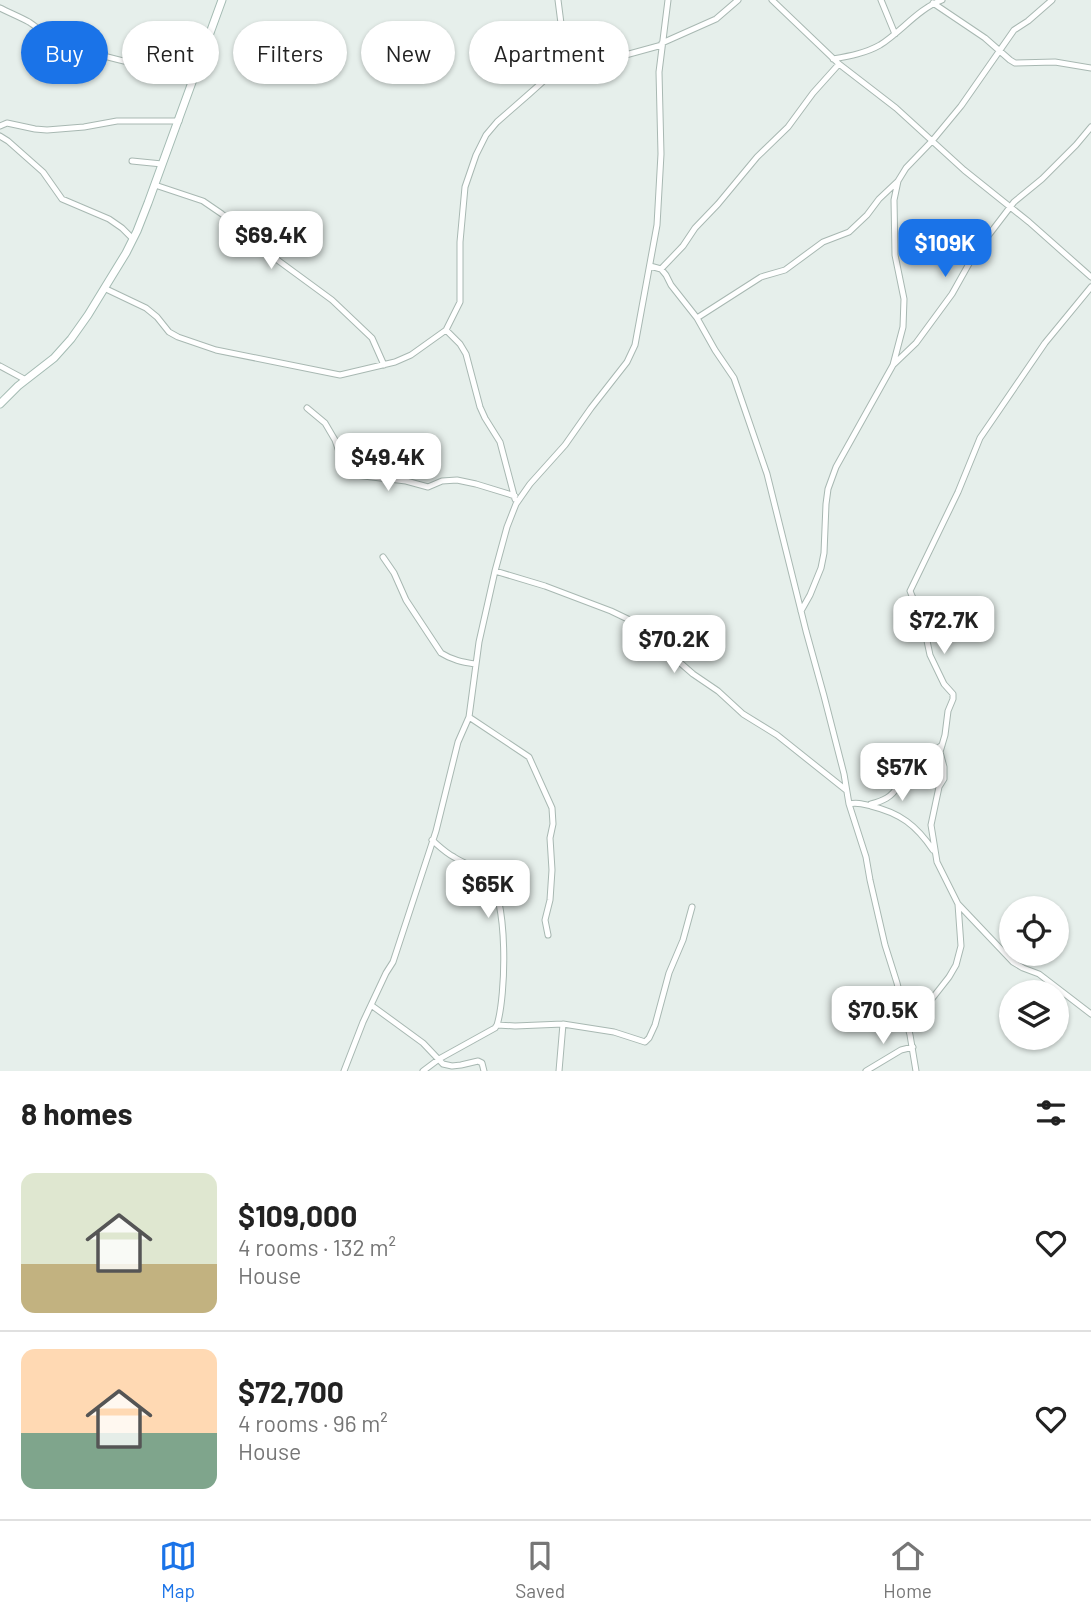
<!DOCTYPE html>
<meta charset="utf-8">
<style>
body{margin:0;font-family:Barlow,sans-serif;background:#f6f6f6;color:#222;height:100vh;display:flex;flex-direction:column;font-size:26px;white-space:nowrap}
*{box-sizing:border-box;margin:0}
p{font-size:23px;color:#767676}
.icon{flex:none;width:38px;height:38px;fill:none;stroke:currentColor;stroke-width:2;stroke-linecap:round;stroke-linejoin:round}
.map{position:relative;height:1071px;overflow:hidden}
.side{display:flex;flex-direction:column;background:#fff;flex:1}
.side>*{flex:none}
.top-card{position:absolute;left:21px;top:21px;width:700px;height:63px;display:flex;gap:14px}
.tools{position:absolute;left:999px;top:896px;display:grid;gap:14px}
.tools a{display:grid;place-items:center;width:70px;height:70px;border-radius:50%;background:#fff;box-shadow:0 2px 5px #0004;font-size:35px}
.price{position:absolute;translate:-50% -60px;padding:0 16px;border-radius:14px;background:#fff;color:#222;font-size:23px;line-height:46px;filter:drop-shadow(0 2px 4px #0008)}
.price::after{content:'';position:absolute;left:50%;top:42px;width:21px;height:16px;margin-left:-10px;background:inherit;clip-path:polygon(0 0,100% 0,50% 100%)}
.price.active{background:#1a73e8;color:#fff}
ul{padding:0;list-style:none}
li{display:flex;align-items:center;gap:21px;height:175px;padding:0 21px}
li+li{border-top:2px solid #e0e0e0}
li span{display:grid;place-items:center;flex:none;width:196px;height:140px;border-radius:14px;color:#555}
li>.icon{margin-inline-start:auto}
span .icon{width:84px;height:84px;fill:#fffc;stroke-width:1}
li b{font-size:30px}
h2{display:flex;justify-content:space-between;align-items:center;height:84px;padding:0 21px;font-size:30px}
.pill{padding:0 24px;border-radius:32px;background:#fff;box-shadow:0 2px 5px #0004;font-size:24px;line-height:63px}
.pill.active{background:#1a73e8;color:#fff}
.tabs{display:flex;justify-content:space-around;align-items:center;height:98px;border-top:2px solid #e0e0e0;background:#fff;font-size:19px;color:#767676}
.tabs a{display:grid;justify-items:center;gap:4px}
.tabs .active{color:#1a73e8}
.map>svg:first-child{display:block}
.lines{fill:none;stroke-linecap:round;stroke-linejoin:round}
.minor-casing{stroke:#a8b8b2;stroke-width:7}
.secondary-casing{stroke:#a4bbb3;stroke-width:9}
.minor{stroke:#fff;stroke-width:5}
.secondary{stroke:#fff;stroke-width:7}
</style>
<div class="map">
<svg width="1091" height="1071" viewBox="0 0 1091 1071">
<rect width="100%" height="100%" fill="#e6efeb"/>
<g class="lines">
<g class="minor-casing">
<path id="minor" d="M558,0L563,39L573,64
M772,0L839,64L896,108L964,170L1029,222L1091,277
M881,0L895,34
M933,3L985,38L1010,60L1015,63L1055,62L1091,68
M0,8C10,13 20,17 29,22C37,27 43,34 52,38C97,59 147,63 193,81
M662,43L716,19L738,0
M833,59C850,56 866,53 880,45C902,31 918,9 942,0
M0,126L7,123L35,129L47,130L84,127L117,121H179
M0,136L8,141L43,172L62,199L109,219L122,228L133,239
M132,161L162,164
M155,185L203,201L222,214L257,245L332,300L372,338L384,365
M650,266L661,269L666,275L671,285L697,318L715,350L734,378L767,474L806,631L824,696L844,774L849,804L866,857L870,880L885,945L897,983L910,1035L916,1071
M661,269L683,246L695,228L718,204L757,157L788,127L813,93L839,64
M104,288L146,308L157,317L169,332L178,337L216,350L340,375L395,362L411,355L446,330L460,302V242L465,187L476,155L486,135L497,122L529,94L547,78L562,69L573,64L611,59L662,45
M697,318L761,277L785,270L823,242L849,232L867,215L879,199L897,182
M446,330L460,344L466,354L480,407L485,418L500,442L515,499
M893,365L916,343L952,294L975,253L1014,202L1042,179L1076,145L1091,127
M0,366L26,380
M307,408L325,423L335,440L343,464L355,475L406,481L428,487L442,481L457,480L476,484L515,496
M383,557L394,573L406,600L441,653C452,660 462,662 475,664
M495,571L545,586L611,611L636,623L658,645L670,654L693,674L718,691L743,714L777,735L846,790
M801,611L810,595L821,568L824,553L826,504L828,489L836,467L893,365L903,327L904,299L895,255L894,200L898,181L906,168L932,141L961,106L1014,30L1028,21L1052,0
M469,717L529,757L552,808L553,824L550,838L552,870L550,900L545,920L548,935
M849,804C857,802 863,804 871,806C900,813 916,825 933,850
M871,804C883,801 892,797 898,786C901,780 899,781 903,777C916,765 928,755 942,745
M432,840C439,846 446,853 454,857C464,864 479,867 487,875C509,898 506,996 497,1025
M958,904L1013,962L1023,968L1039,974L1091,1014
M371,1005L423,1043L443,1064L452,1066L461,1065L478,1061L482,1063L484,1071
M909,1028L949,977L956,965L961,946L958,904L937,862L931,825L939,787L944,779V767L940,752L945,735L948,711L953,699V694L944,684L930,655L923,622L910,591L958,492L980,438L1045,343L1091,287
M344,1071L363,1022L386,973L393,962L436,831L458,742L469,717L479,642L495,571L507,527L516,504L530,484L565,445L591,408L627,362L635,345L657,225L661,154L659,72L668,0
M423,1071L439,1059L495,1028L497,1025L515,1026L563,1024L614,1032L645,1042L649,1038L655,1025L669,973L683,940L692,907
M559,1071L563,1024
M866,1071L901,1050L913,1047"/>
</g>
<g class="secondary-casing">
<path id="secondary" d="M0,404L18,386L54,358L71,339L88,315L126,253L137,231L148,203L222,0"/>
</g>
<use href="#minor" class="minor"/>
<use href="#secondary" class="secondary"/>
</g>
</svg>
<div class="tools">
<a><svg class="icon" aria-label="locate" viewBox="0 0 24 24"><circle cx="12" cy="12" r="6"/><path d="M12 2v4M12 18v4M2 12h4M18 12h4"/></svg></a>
<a><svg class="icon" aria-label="layers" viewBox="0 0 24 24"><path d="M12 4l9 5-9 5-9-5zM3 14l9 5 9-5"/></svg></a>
</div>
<b class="price" style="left:271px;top:271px">$69.4K</b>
<b class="price active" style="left:945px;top:279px">$109K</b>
<b class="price" style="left:388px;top:493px">$49.4K</b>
<b class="price" style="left:944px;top:656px">$72.7K</b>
<b class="price" style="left:674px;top:675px">$70.2K</b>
<b class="price" style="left:902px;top:803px">$57K</b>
<b class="price" style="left:488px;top:920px">$65K</b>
<b class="price" style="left:883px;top:1046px">$70.5K</b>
<div class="top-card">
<a class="pill active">Buy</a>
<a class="pill">Rent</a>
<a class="pill">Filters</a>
<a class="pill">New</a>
<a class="pill">Apartment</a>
</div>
</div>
<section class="side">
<h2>8 homes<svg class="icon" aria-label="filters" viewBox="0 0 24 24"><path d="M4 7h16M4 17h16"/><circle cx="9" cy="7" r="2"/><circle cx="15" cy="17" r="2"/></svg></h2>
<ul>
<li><span style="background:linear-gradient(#dfe7d0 65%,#c2b280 0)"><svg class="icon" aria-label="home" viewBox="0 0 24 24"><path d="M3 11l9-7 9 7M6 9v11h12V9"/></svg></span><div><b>$109,000</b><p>4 rooms · 132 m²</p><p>House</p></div><svg class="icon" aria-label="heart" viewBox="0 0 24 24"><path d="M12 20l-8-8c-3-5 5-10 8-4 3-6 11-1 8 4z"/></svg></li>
<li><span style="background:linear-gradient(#ffd9b3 60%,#7fa58c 0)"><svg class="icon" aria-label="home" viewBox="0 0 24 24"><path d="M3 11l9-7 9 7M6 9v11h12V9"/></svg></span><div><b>$72,700</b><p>4 rooms · 96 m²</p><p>House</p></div><svg class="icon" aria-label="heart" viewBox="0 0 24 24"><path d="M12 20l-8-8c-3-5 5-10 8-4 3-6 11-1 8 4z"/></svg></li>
</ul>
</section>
<nav class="tabs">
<a class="active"><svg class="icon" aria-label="map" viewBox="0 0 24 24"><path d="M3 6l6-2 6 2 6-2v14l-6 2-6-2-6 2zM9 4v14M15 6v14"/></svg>Map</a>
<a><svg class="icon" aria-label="saved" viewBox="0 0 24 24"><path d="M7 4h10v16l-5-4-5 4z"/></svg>Saved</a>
<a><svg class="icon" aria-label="home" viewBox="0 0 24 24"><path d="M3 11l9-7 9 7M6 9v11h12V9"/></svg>Home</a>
</nav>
